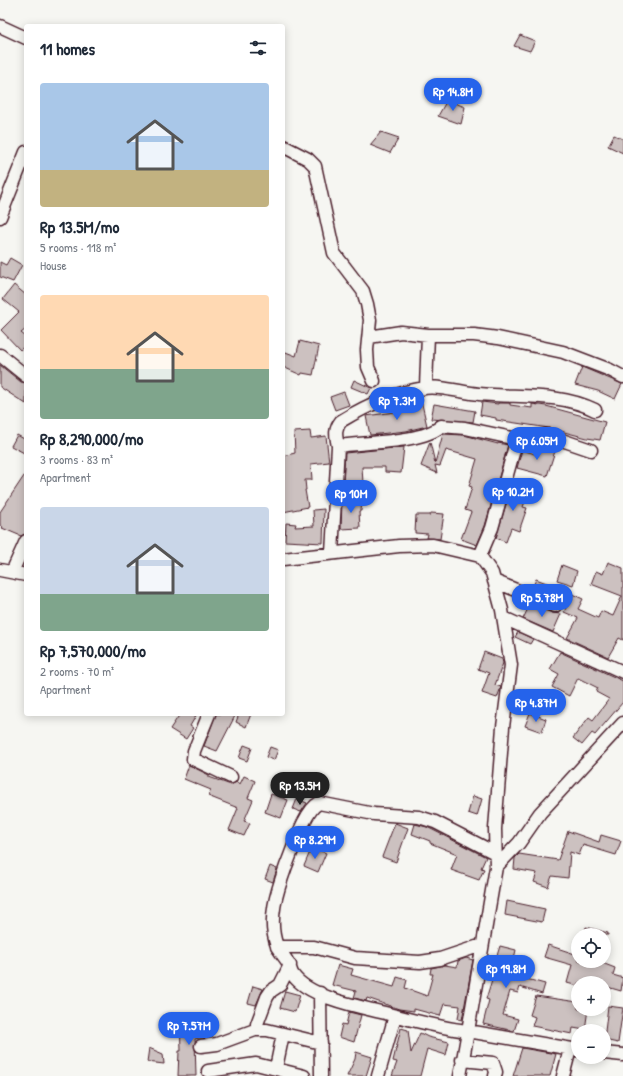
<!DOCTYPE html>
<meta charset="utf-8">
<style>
body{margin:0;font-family:"Patrick Hand",sans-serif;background:#f2f2f3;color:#1f2937;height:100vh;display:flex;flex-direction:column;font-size:15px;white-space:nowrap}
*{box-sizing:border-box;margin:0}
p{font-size:13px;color:#747a83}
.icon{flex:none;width:22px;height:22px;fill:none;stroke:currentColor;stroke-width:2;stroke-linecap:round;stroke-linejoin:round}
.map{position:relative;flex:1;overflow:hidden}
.details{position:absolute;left:24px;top:24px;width:261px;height:692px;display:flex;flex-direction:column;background:#fff;border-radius:4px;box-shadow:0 2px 10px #0003}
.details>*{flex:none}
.fabs{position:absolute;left:571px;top:928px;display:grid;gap:8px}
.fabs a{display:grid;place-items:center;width:40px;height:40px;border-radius:50%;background:#fff;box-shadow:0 2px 10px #0003;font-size:20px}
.price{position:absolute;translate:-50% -34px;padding:0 9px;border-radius:14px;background:#2563eb;color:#fff;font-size:13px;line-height:26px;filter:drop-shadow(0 1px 2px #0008)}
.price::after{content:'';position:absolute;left:50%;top:24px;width:12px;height:9px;margin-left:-6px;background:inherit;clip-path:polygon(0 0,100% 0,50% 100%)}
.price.active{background:#222;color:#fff}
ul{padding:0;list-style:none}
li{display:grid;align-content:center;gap:8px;height:212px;padding:0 16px}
li span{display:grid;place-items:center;height:124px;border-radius:4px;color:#555}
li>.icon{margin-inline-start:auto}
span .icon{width:72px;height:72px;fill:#fffc;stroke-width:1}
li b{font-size:17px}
h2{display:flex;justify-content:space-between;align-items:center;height:48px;padding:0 16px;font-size:17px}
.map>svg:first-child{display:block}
.building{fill:#ccc1c0;stroke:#4a1f2b}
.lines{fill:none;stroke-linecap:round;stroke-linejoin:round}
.minor-casing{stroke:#4a1f2b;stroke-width:15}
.minor{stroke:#f6f6f2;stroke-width:12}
</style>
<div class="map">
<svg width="623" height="1076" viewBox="0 0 623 1076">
<rect width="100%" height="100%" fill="#f6f6f2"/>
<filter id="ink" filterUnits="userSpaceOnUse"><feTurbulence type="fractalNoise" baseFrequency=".025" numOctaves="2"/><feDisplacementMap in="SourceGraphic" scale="8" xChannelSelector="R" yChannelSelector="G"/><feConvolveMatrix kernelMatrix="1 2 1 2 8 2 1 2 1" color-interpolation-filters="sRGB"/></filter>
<g filter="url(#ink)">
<path class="building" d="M520,35L535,41L530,51L514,46Z
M447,100L465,107L461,124L438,116Z
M381,132L399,138L390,153L370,145Z
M614,135L623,139V153L608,146Z
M10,258L22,265L13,282L0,277V262L6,265Z
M14,285L26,295V329L21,333L26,337V345L20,350L1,330L19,312L3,299Z
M300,341L319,346L313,375L302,373L301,375L283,367V351L296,356Z
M0,365L21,382L26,383V404L0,387Z
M582,367L622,384L615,399L598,391L575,385Z
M354,380L371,388L368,394L351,387Z
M344,392L349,405L335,410L330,397Z
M482,402L498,404V403H510V405L532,408V404L546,406L605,422L600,440L587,438L549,428L496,420V418L480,415Z
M422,404L427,426L406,431L370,435L366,416L395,412V409Z
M434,404L475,411L473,422L431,419Z
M310,431L311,438L326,436L329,462L311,464L312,480H305L306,490H305L308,507L283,512V456L295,453L294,432Z
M443,434L464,435L498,444V443L508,445L485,526L477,545L461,539L471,512L465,510L472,487L469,486L477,459L446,450L440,466L435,465L437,473L421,466L430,442L435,463Z
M17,435L26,440V454L11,446Z
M538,446L555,451L547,476L517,468L522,450L535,454Z
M404,447L401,473L385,472V467H362L363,483L343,484L345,453Z
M26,473V534L21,536L2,528L3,527L0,525V512Z
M512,484L529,491L523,507L527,508L519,531L511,528L506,542L496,538Z
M342,500L362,501L361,511H359L360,528L341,529Z
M324,509L323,543L285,541L286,523L296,524L295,527L314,526L313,510Z
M431,513L444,514L440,539L427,538L428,534L415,533L416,515H430Z
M608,562L623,568V640L619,638L608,657L567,638L578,618L564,612L572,594L583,599L578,609L598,618L601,611L613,616L622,596L591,584L596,571L603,574Z
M562,565L577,571L573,585L557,580Z
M536,579L552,585L548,595L532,589Z
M530,604L552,613L561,614L553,632L523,619Z
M518,632L533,639L530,644L515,637Z
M484,652L502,659L503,663L495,685L501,687L497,698L482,693L489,673L478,669Z
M560,652L623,681V702L595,735L592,733L582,745L573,738L589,717L593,720L609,699L596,692L598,688L578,678L569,696L552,687L559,674L550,669Z
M530,713L546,719L542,732L525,726Z
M180,714H197L190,726L193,728L186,739L170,729Z
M216,714H236L217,751L204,746Z
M239,714H251L246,727L236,722Z
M244,745L252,748L247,761L239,758Z
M270,747L278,750L274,760L266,757Z
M189,765L209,775V777L231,785L236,782L240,784L244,776L255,781L248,798L253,800L244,821L250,823L244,836L229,830L238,808L208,796L211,790L184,779Z
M271,794L288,800L281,818L265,812Z
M473,796L482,799L477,816L468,813Z
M297,799L307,803L301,812L293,809Z
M395,823L408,828L396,862L382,857Z
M415,824L427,827L486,857L481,868L484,869L479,880L451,870L457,854L430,843V841L412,834Z
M568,831L599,842L601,835L621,841L616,855L583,845L579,855L570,852L568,878L552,876L548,887L534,882L537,873L514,869L515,858L519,854L558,860Z
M312,847L326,853L318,872L304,866Z
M270,866L277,869L273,882L265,879Z
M507,901L545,909L542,922L505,915Z
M586,927L608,933V935H584Z
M548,945L578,955V961H597L615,968L613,975L623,978L621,991L604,986V983H578V986L567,983L572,965L544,957Z
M500,946L516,950L512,967L525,971L523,978L545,984L542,994L520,987L518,993L510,991L503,1015L518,1019L514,1031L483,1024L489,1000L486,999L494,973L489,972L493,961L495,962Z
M466,958L473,960L462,1020L458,1019L460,1006L444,1004L440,1016L414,1009V1011L399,1009L367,998L366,1001L354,998L356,991L332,985L338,965L353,969L351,975L394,987L397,977L407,980L405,988L427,996L433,974H430L431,968L445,965L457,967L458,961Z
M253,986L263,989L256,1005L248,1003Z
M285,991L300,995L295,1012L280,1008Z
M536,996L578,1002V1009H588L585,1030L573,1028L572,1034L532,1026L535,1017L530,1015Z
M608,1006L623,1008L618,1043L604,1040Z
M349,1012L361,1015L354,1042L339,1037L342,1024L346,1025Z
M180,1017H190L191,1023H205L207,1036L195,1039L196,1076H178L179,1051H181Z
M401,1028L408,1030L411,1053L420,1033L428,1037L449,1042L446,1055L427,1049L420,1076H392L397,1062L393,1061Z
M149,1048L163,1054L164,1064L147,1062Z
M522,1048L556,1054L550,1076H513Z
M356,1052L372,1057L366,1076H347L355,1059Z"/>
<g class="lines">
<g class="minor-casing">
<path id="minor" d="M0,26L26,38
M283,146L308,159L315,166L334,253L363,291L367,304L370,320L367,350L368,367L374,381
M0,217L26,152
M369,337L401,332L428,335H474L498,338L563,352L610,370L623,377
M0,355L26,376
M426,387L428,335
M338,446C336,436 334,430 341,421C367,405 393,393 425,388C438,385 464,393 479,394C518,398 558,392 595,410
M332,553L338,446C364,442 423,443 441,426L465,428L517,439
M480,556L492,528L517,439L547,435L591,450
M283,559L399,546L433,545L480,556L492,573L502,610L511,665L503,727L495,829L496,867L468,1031L578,1050
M0,570L26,575
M12,572L26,541
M494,581L555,606
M504,618L623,672
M209,714L194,751L193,759L231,777
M496,867L519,843L540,813L623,723
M277,947H314L355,958L420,962L440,959L482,945
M320,993L321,1076
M257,1024L267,997L271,991L280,985L290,965
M201,1046L217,1044L255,1030H267L321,1043
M604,1053L623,1055
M462,1060L493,1063L496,1072L495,1076
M276,1068L283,1034
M208,1071L256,1064L304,1076
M378,1076L395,1016
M460,1076L468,1031C440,1028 412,1020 385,1013C360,1007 308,997 293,975C290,971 290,965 287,961C284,956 279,951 277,946C267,920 277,891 286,866C293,850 304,811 319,803L374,814L419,817L435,822L495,853
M563,1076L570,1049"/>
</g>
<use href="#minor" class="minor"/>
</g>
</g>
</svg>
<div class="fabs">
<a><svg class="icon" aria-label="locate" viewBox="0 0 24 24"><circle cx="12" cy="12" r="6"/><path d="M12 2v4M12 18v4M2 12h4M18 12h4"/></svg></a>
<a>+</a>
<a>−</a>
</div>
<b class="price" style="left:453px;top:112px">Rp 14.8M</b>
<b class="price" style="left:397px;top:421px">Rp 7.3M</b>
<b class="price" style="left:537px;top:461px">Rp 6.05M</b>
<b class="price" style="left:513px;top:512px">Rp 10.2M</b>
<b class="price" style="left:351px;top:514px">Rp 10M</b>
<b class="price" style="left:542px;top:618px">Rp 5.78M</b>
<b class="price" style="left:536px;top:723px">Rp 4.87M</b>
<b class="price active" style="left:300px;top:806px">Rp 13.5M</b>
<b class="price" style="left:315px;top:860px">Rp 8.29M</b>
<b class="price" style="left:506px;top:989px">Rp 19.8M</b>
<b class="price" style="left:189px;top:1046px">Rp 7.57M</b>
<section class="details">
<h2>11 homes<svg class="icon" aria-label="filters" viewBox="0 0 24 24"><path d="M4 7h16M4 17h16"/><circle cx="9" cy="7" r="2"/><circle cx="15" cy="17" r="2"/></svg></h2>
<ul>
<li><span style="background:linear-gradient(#a9c7e8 70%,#c2b280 0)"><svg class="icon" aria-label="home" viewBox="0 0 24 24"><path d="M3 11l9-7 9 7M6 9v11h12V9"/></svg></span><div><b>Rp 13.5M/mo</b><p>5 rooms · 118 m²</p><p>House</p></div></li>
<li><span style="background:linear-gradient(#ffd9b3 60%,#7fa58c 0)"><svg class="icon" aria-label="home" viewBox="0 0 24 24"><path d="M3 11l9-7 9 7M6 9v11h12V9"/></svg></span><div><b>Rp 8,290,000/mo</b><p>3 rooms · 83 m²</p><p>Apartment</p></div></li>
<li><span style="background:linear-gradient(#c9d6e8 70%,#7fa58c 0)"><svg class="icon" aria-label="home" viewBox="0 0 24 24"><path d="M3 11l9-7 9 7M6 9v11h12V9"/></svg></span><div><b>Rp 7,570,000/mo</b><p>2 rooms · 70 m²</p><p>Apartment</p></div></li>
</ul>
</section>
</div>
